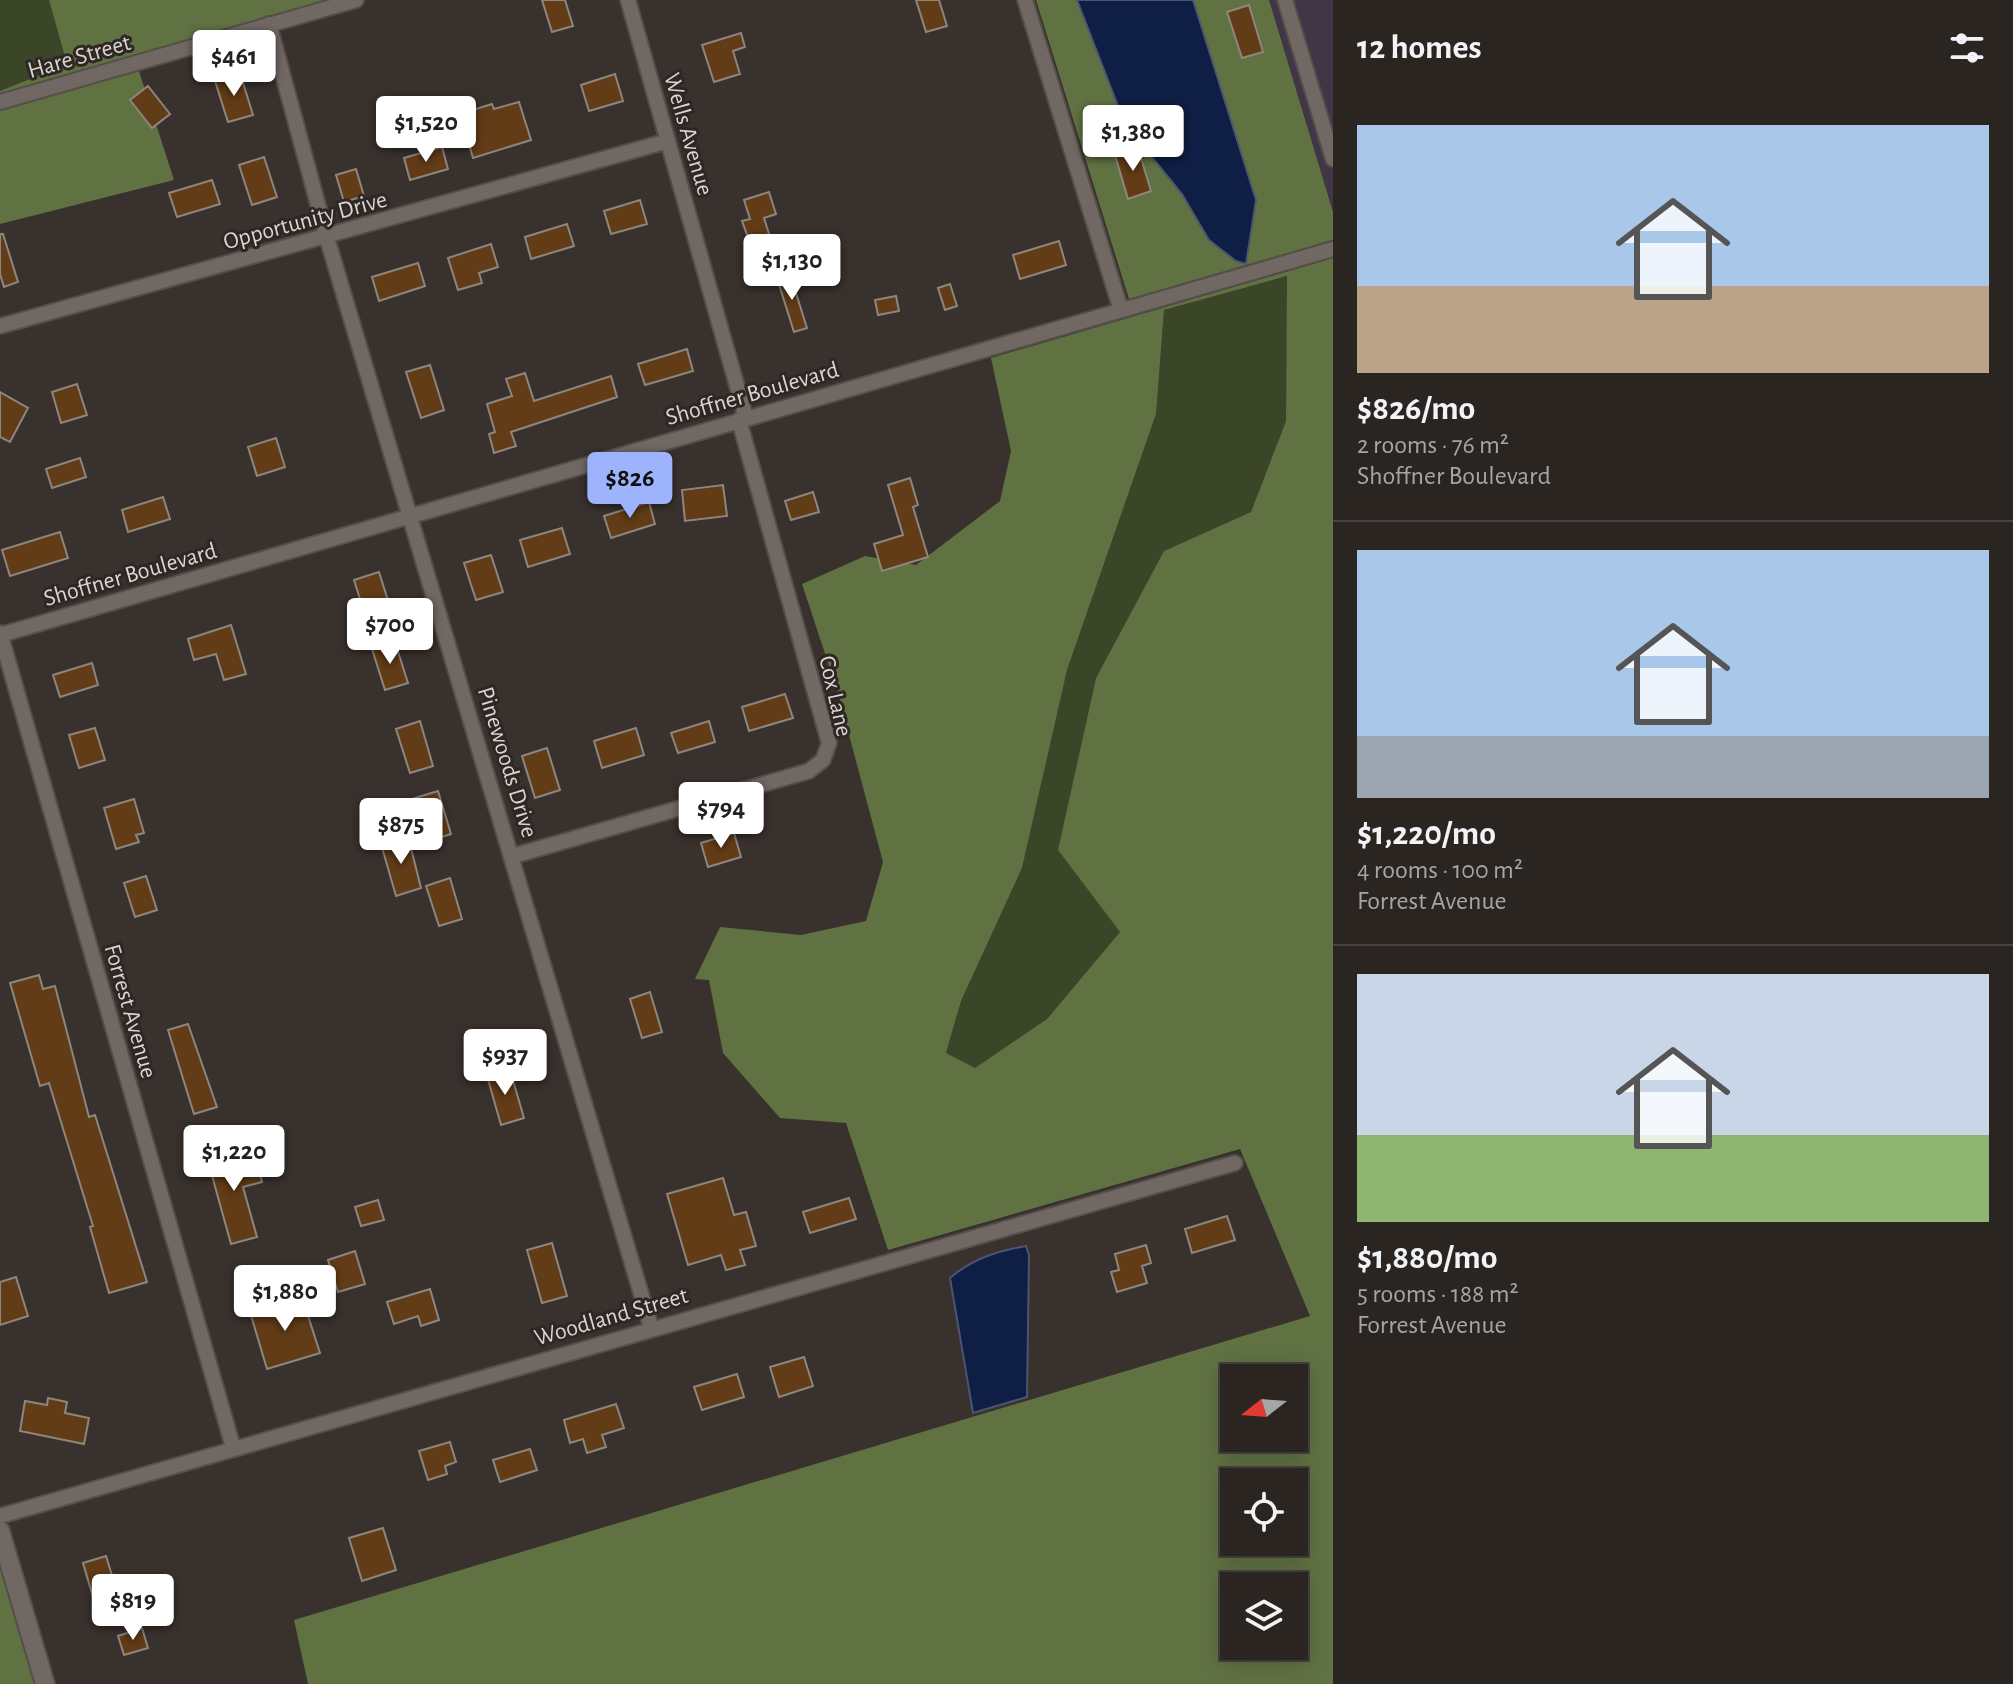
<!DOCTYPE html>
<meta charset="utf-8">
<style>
body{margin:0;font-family:"Alegreya Sans",sans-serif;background:#37312f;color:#f1f3f6;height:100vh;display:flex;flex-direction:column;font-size:30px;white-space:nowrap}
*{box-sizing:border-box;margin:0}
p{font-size:26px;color:#a6a5a5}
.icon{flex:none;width:44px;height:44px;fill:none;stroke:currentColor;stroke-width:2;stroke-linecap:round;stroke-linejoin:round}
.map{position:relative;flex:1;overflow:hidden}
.sheet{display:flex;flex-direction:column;background:#2b2522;width:680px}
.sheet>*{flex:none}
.needle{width:52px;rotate:253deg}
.buttons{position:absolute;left:1220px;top:1364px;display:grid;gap:16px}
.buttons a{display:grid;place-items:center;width:88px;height:88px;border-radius:0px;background:#2b2522;box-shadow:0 4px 20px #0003,0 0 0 2px #474240;font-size:40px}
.price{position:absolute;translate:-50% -68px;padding:0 18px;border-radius:8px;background:#fff;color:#222;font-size:26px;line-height:52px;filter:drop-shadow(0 2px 4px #0008)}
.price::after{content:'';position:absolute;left:50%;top:48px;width:24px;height:18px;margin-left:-12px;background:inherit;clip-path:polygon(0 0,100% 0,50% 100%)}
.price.selected{background:#9db4fd;color:#111}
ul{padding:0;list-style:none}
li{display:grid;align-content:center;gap:16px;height:424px;padding:0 24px}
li+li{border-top:2px solid #474240}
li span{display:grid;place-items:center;height:248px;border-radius:0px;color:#555}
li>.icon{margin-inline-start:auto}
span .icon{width:144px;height:144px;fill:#fffc;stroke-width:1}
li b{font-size:34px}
h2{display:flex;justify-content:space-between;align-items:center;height:96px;padding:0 24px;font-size:34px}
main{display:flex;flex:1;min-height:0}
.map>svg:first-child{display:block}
.commercial{fill:#413646}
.green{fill:#3a4627}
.forest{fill:#607242;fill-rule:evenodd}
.water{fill:#0f1e44;stroke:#4c556f;stroke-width:2}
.building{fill:#623c17;stroke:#8d867f;stroke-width:2}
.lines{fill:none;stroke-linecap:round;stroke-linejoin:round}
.minor-casing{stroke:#544e4b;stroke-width:18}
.tertiary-casing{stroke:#544e4b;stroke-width:22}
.minor{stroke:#716864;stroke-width:14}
.tertiary{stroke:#716864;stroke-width:18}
.labels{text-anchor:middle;stroke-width:6;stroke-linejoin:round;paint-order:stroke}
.street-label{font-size:24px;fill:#dad5d3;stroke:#2f2724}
</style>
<main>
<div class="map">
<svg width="1333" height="1684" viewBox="0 0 1333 1684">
<rect width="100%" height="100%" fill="#39312d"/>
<path class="commercial" d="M1269,0H1333V212Z"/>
<path class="green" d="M0,0H49L67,64L0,91Z
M1288,276L1286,421L1251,512L1164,551L1096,678L1058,850L1120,932L1047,1019L975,1069L946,1054L961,1001L1022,868L1067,670L1156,414L1164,310Z"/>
<path class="forest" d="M49,0H342L137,65L174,180L0,224V91L67,64Z
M1036,0H1077L1125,125L1182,194L1209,240L1246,264L1256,200L1193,0H1269L1333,212V240L1129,299Z
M1333,258V1684H308L294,1620L1310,1316L1240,1149L888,1250L846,1123L780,1118L723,1053L709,980L695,979L720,927L801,935L866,921L883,862L837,690L802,584L865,556L916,565L1000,501L1011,451L991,358ZM1287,276L1286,421L1251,512L1164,551L1096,678L1058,850L1120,932L1047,1019L975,1068L946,1053L961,1001L1022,868L1067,670L1156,414L1164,310ZM1234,1378H1294V1438H1234ZM1234,1482H1294V1542H1234ZM1234,1586H1294V1646H1234Z
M0,1566L35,1684H0Z"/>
<path class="water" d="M1077,0H1193L1256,200L1246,264L1236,261L1209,240L1182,194L1125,124Z
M1026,1246L1029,1255L1027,1397L973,1413L950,1278C972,1259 997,1251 1026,1246Z"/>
<path class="building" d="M542,0H565L573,26L552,32Z
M916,0H939L947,26L926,32Z
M1249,5L1263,52L1242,58L1227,12Z
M741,33L745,47L733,51L740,74L714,82L702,45Z
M240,73L253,115L228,122L215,81Z
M615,74L623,101L589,111L581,85Z
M148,86L170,114L152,128L130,100Z
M519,102L531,140L473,158L460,114L492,104L494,109Z
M442,147L448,169L410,180L404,158Z
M1138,148L1151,191L1128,199L1115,155Z
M264,157L277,197L252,205L239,165Z
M356,169L364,196L344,202L336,175Z
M212,180L220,204L177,217L169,193Z
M769,192L776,214L764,218L770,237L750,243L742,221L750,219L744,200Z
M640,200L647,224L611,234L604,211Z
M567,224L574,246L531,259L525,237Z
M0,234H3L18,282L4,287L0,274Z
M1059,241L1066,265L1020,279L1013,255Z
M491,244L498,267L479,273L482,283L458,290L448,258Z
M418,263L425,286L379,301L372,277Z
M789,271L807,328L794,332L776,275Z
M950,284L957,306L945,310L938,288Z
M896,296L899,311L878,315L875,300Z
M687,349L693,371L645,385L638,364Z
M430,365L444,410L421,418L406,372Z
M525,373L534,401L611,376L617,397L511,432L516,446L494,453L489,434L495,432L487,404L512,396L506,379Z
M77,384L87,415L61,423L52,392Z
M0,392L28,408L10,442L0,437Z
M276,438L285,467L257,476L248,447Z
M80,458L86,477L52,488L46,469Z
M910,478L918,505L913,507L928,557L882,571L874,544L903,535L888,485Z
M723,485L727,516L685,521L682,490Z
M813,492L819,512L791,520L785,501Z
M163,497L170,519L128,532L122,510Z
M649,502L655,524L611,538L604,516Z
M562,528L570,554L528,567L520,540Z
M60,532L68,558L10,576L2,550Z
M491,555L503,592L476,600L464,563Z
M379,572L391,610L366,618L354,580Z
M231,625L246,674L224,680L216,654L194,660L188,639Z
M395,642L408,683L385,690L372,649Z
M92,663L98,685L60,697L53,675Z
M785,694L793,718L749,731L742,707Z
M420,721L433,766L410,773L396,729Z
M709,721L715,742L678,753L671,733Z
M95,728L105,760L79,768L69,735Z
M636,728L644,755L602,768L594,741Z
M547,748L560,790L535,798L522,756Z
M438,791L451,834L426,842L412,799Z
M134,799L144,833L136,835L139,842L116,849L104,808Z
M734,833L741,857L708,867L701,843Z
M408,836L421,888L396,896L381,844Z
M146,876L157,910L135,917L124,883Z
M450,878L462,919L439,926L426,886Z
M39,975L43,989L55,986L89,1117L95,1115L147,1282L109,1293L90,1227L93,1226L49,1083L40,1086L10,983Z
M650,992L662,1032L642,1038L630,999Z
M188,1024L217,1107L194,1114L168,1030Z
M510,1070L524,1118L501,1125L487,1076Z
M232,1146L240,1172L258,1166L262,1182L243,1187L257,1237L231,1244L206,1154Z
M723,1178L734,1215L746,1212L756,1246L740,1250L745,1265L726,1270L721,1255L688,1265L667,1194Z
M849,1198L856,1219L810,1233L803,1212Z
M378,1200L384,1220L361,1226L355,1207Z
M1227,1216L1235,1240L1192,1253L1185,1229Z
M552,1243L567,1296L542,1303L527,1250Z
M1146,1245L1151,1263L1142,1266L1147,1283L1117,1292L1111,1272L1119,1270L1115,1254Z
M355,1251L365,1284L338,1292L328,1260Z
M16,1277L28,1316L0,1325V1282Z
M430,1289L439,1320L421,1326L418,1316L394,1324L387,1302Z
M302,1297L320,1353L267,1369L250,1312Z
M804,1357L813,1386L779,1397L770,1367Z
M737,1374L744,1397L702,1410L694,1387Z
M48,1398L67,1402L65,1413L89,1418L84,1444L20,1431L25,1401L47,1405Z
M616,1404L624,1428L602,1435L606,1447L587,1453L583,1439L570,1443L564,1420Z
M450,1442L456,1462L445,1466L447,1474L428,1480L419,1451Z
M530,1449L537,1470L500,1482L493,1460Z
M383,1528L396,1570L362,1581L349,1538Z
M106,1556L124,1614L100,1621L83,1563Z
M142,1628L148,1648L124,1655L118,1636Z"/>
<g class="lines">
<g class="minor-casing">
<path id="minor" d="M628,0L746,418
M1025,0L1121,310
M1285,0L1333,159
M269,24L327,238L651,1327
M0,102L356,0
M0,326L668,141
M0,633L233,1447
M0,635L1333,249
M513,856L809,771L823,760L829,743L739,420
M0,1516L1235,1163"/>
</g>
<g class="tertiary-casing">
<path id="tertiary" d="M0,1531L45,1684"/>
</g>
<use href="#minor" class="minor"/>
<use href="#tertiary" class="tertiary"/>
</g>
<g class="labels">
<g class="street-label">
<text transform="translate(79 56) rotate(-16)" y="8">Hare Street</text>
<text transform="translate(689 134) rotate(74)" y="8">Wells Avenue</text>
<text transform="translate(305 220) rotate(-15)" y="8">Opportunity Drive</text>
<text transform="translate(752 393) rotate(-16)" y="8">Shoffner Boulevard</text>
<text transform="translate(130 574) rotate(-16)" y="8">Shoffner Boulevard</text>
<text transform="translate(836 696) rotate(77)" y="8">Cox Lane</text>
<text transform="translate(508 762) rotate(73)" y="8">Pinewoods Drive</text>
<text transform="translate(131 1011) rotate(74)" y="8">Forrest Avenue</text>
<text transform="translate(611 1316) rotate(-16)" y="8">Woodland Street</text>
</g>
</g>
</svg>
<div class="buttons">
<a><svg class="needle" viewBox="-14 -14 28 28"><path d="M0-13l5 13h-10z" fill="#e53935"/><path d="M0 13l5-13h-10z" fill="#a6a5a5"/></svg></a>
<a><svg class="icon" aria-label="locate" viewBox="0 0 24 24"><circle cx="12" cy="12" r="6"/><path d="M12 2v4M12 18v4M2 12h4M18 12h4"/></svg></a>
<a><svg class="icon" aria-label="layers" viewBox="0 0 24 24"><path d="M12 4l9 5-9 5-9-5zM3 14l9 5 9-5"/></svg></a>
</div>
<b class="price" style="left:234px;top:98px">$461</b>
<b class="price" style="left:426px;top:164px">$1,520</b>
<b class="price" style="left:1133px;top:173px">$1,380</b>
<b class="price" style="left:792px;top:302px">$1,130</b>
<b class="price selected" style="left:630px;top:520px">$826</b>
<b class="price" style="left:390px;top:666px">$700</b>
<b class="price" style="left:721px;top:850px">$794</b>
<b class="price" style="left:401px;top:866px">$875</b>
<b class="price" style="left:505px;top:1097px">$937</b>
<b class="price" style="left:234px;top:1193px">$1,220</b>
<b class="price" style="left:285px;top:1333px">$1,880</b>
<b class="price" style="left:133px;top:1642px">$819</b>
</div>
<section class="sheet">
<h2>12 homes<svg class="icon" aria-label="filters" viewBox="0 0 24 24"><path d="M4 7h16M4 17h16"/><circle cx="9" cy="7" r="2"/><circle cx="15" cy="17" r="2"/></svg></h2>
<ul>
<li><span style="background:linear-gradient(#a9c7e8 65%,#b9a48a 0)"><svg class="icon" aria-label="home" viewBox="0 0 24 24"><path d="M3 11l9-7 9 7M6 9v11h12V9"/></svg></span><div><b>$826/mo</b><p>2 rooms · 76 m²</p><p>Shoffner Boulevard</p></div></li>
<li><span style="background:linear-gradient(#a9c7e8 75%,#9aa5b1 0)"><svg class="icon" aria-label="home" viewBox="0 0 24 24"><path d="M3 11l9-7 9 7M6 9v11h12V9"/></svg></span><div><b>$1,220/mo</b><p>4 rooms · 100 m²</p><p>Forrest Avenue</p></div></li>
<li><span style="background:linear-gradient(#c9d6e8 65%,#8fb573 0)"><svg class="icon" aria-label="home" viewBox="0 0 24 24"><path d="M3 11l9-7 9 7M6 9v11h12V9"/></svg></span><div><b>$1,880/mo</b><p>5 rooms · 188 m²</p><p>Forrest Avenue</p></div></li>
</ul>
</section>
</main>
